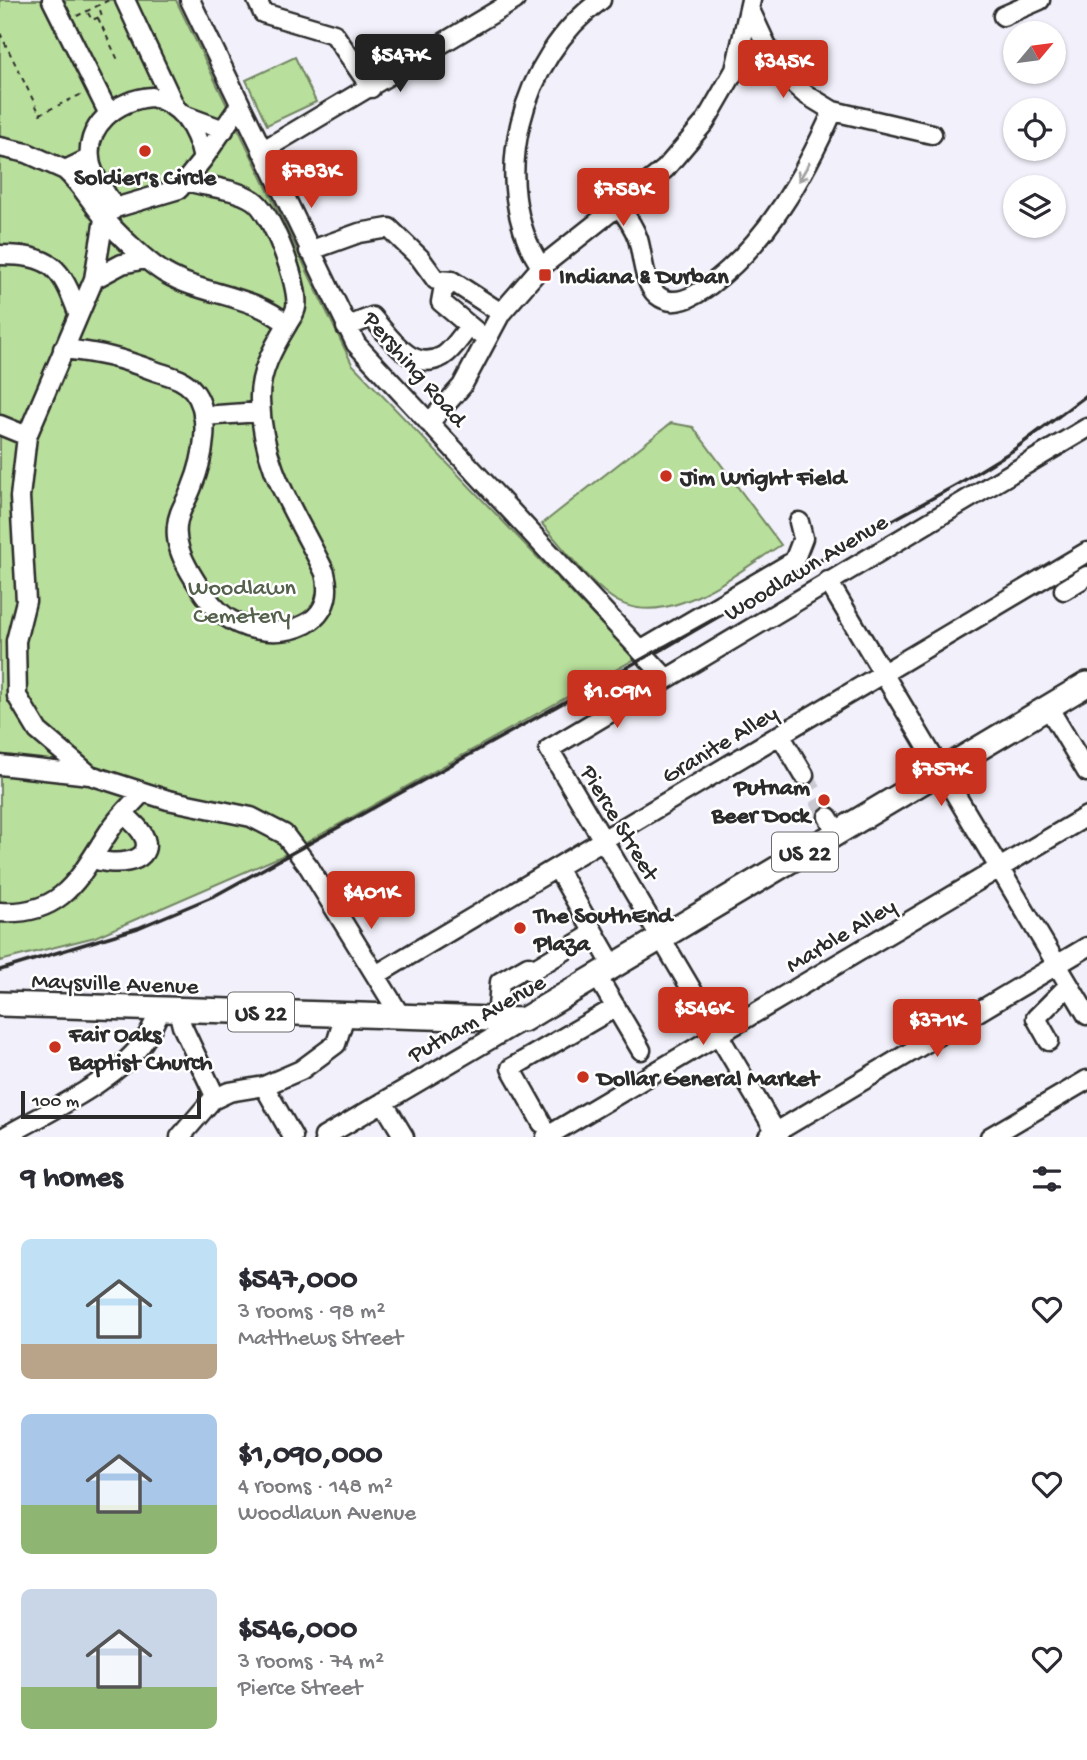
<!DOCTYPE html>
<meta charset="utf-8">
<style>
body{margin:0;font-family:"Gochi Hand",sans-serif;background:#f7f7f7;color:#2b2b33;height:100vh;display:flex;flex-direction:column;font-size:26px;white-space:nowrap}
*{box-sizing:border-box;margin:0}
p{font-size:23px;color:#7c7c81}
.icon{flex:none;width:38px;height:38px;fill:none;stroke:currentColor;stroke-width:2;stroke-linecap:round;stroke-linejoin:round}
.map{position:relative;height:1137px;overflow:hidden}
.side{display:flex;flex-direction:column;background:#fff;flex:1}
.side>*{flex:none}
.needle{width:46px;rotate:61deg}
.controls{position:absolute;left:1003px;top:21px;display:grid;gap:14px}
.controls a{display:grid;place-items:center;width:63px;height:63px;border-radius:50%;background:#fff;box-shadow:0 2px 5px #0004;font-size:35px}
.scale{position:absolute;left:21px;bottom:18px;width:180px;box-sizing:border-box;padding-left:7px;border:4px solid #2b2b2b;border-top:0;font-size:19px;line-height:24px;white-space:nowrap;color:#2b2b2b;-webkit-text-stroke:5px #fff;paint-order:stroke}
.price{position:absolute;translate:-50% -60px;padding:0 16px;border-radius:7px;background:#c8321e;color:#fff;font-size:23px;line-height:46px;filter:drop-shadow(0 2px 4px #0008)}
.price::after{content:'';position:absolute;left:50%;top:42px;width:21px;height:16px;margin-left:-10px;background:inherit;clip-path:polygon(0 0,100% 0,50% 100%)}
.price.current{background:#222;color:#fff}
ul{padding:0;list-style:none}
li{display:flex;align-items:center;gap:21px;height:175px;padding:0 21px}
li span{display:grid;place-items:center;flex:none;width:196px;height:140px;border-radius:10px;color:#555}
li>.icon{margin-inline-start:auto}
span .icon{width:84px;height:84px;fill:#fffc;stroke-width:1}
li b{font-size:30px}
h2{display:flex;justify-content:space-between;align-items:center;height:84px;padding:0 21px;font-size:30px}
.map>svg:first-child{display:block}
.green{fill:#b8df9b;stroke:#728563;stroke-width:2}
.lines{fill:none;stroke-linecap:round;stroke-linejoin:round}
.minor-tunnel{stroke:#cac9d1;stroke-width:18;stroke-dasharray:18 9;stroke-linecap:butt}
.minor-casing{stroke:#2b2b2b;stroke-width:23}
.major-casing{stroke:#2b2b2b;stroke-width:28}
.path{stroke:#2b2b2b;stroke-width:2;stroke-dasharray:5 5;stroke-linecap:butt}
.minor{stroke:#fff;stroke-width:18}
.major{stroke:#fff;stroke-width:23}
.rail{stroke:#2b2b2b;stroke-width:3.5}
.oneway{stroke:#a0a0a0}
.poi-dot{fill:#c8321e;stroke:#fff;stroke-width:2.5}
.labels{text-anchor:middle;stroke-width:5;stroke-linejoin:round;paint-order:stroke}
.shield{fill:#fff;stroke:#6b6b6b;stroke-width:2}
.shield-label{font-size:23px;font-weight:bold;fill:#2b2b2b}
.poi-label{font-size:24px;font-weight:bold;fill:#2b2b2b;stroke:#fff;text-anchor:start}
.street-label{font-size:24px;fill:#2b2b2b;stroke:#fff}
.park-label{font-size:24px;fill:#55614d;stroke:#fff}
</style>
<div class="map">
<svg width="1087" height="1137" viewBox="0 0 1087 1137">
<rect width="100%" height="100%" fill="#f2f1fb"/>
<filter id="ink" filterUnits="userSpaceOnUse"><feTurbulence type="fractalNoise" baseFrequency=".0143" numOctaves="2"/><feDisplacementMap in="SourceGraphic" scale="14" xChannelSelector="R" yChannelSelector="G"/><feConvolveMatrix kernelMatrix="1 2 1 2 8 2 1 2 1" color-interpolation-filters="sRGB"/></filter>
<g filter="url(#ink)">
<path class="green" d="M0,0H176L352,364L635,659L284,855L95,937L0,961Z
M295,57L316,102L267,125L246,80Z
M671,423L693,427L781,545C735,573 661,637 608,595C584,576 563,547 542,524Z"/>
<g class="lines">
<path class="minor-tunnel" d="M804,775L828,817"/>
<g class="minor-casing">
<path id="minor" d="M52,0L108,112
M125,0L175,107
M190,0L356,344L666,678
M257,0L263,13L334,34L371,88
M751,12L778,70
M1003,16L1040,0
M735,70L760,63L778,70L805,94L833,111L932,134
M152,97C182,104 197,130 203,159L179,189L115,208C107,194 95,180 91,165C82,126 118,99 152,97Z
M183,115L224,130
M0,147L27,153L65,170L90,158
M262,151L515,0
M203,159L240,105
M65,170C80,183 89,199 102,215C113,230 148,263 165,273C204,296 252,294 287,324
M619,207C627,217 634,227 638,239C643,255 643,283 657,295C674,309 695,296 710,285C768,241 804,176 833,111
M115,208L104,219L94,279L27,436L20,497L26,601L16,641L17,696L38,731L90,775L168,800L251,817L284,834L309,867L400,1015
M309,251L359,233L389,228L420,258L436,280L452,281L501,313
M0,255C51,255 61,266 78,313
M541,267C486,183 521,57 601,0
M94,279L122,264L145,259
M452,281L443,291L441,302L478,333
M346,327L372,317C390,337 412,374 443,356C453,350 462,335 469,327
M63,349C101,353 120,358 155,371C169,376 183,378 193,390C213,414 203,460 192,487C187,501 178,511 177,526C175,543 182,558 190,572C200,589 213,610 231,620C270,643 340,632 325,573C296,512 262,470 260,400C259,373 273,348 287,325C290,319 295,314 296,307C300,285 271,211 253,200C234,188 207,187 186,181
M203,416L260,412
M429,423L462,386L501,313L541,267L665,169L705,122L735,70L751,0
M0,425L27,436
M828,581L1087,1015
M1064,590L1087,576
M642,650L794,561L803,538L799,522
M1048,707L1087,772
M780,735L804,775
M0,765L90,775
M828,817L838,833
M94,859C108,865 153,866 145,839C141,828 131,820 123,814
M557,868L613,966
M0,912C65,916 80,875 110,830C119,816 131,805 142,793
M376,975L1087,552
M597,976L641,1050
M178,1010L182,1026L216,1098
M497,1019L500,982L528,966L531,971L594,933
M1049,1041L1036,1018L1069,985
M264,1086L293,1137
M383,1102L404,1137
M542,1123L511,1068L616,1007
M4,1137C47,1112 119,1080 146,1038C152,1029 156,1019 161,1009
M180,1137L212,1100L229,1092L264,1086L301,1070L336,1044L345,1015
M324,1137L523,1020
M546,1137L1087,816
M768,1137L1087,947
M779,1137L549,749L1087,428
M990,1137L1087,1080"/>
</g>
<g class="major-casing">
<path id="major" d="M0,1004L523,1020L1087,684"/>
</g>
<path class="path" d="M88,13L92,20L102,16L99,7
M77,16L109,0
M98,18L118,60
M0,33L40,114L82,94"/>
<use href="#minor" class="minor"/>
<use href="#major" class="major"/>
<path class="rail" d="M0,970L138,928L216,895L958,484L1012,451L1087,395"/>
</g>
<defs><path id="oneway-shaft" d="M-6 0H5M1.5-3L5.5 0L1.5 3" fill="none" stroke-width="1.6" stroke-linecap="round" stroke-linejoin="round" transform="scale(1.75)"/></defs>
<use class="oneway" href="#oneway-shaft" transform="translate(804 172) rotate(120)"/>
</g>
<g class="poi-dot">
<circle cx="145" cy="151" r="7"/>
<rect x="538" y="268" width="14" height="14" rx="3.5"/>
<circle cx="666" cy="476" r="7"/>
<circle cx="824" cy="800" r="7"/>
<circle cx="520" cy="928" r="7"/>
<circle cx="55" cy="1047" r="7"/>
<circle cx="583" cy="1077" r="7"/>
</g>
<g class="labels">
<g class="shield">
<rect x="772" y="832.5" width="66" height="39" rx="5"/>
<rect x="228" y="992.5" width="66" height="39" rx="5"/>
</g>
<g class="shield-label">
<text x="805" y="860">US 22</text>
<text x="261" y="1020">US 22</text>
</g>
<g class="poi-label">
<text x="145" y="184" text-anchor="middle">Soldier's Circle</text>
<text x="559" y="283">Indiana &amp; Durban</text>
<text x="680" y="484">Jim Wright Field</text>
<text x="810" y="794" text-anchor="end">Putnam<tspan x="810" dy="28">Beer Dock</tspan></text>
<text x="534" y="922">The SouthEnd<tspan x="534" dy="28">Plaza</tspan></text>
<text x="69" y="1041">Fair Oaks<tspan x="69" dy="28">Baptist Church</tspan></text>
<text x="597" y="1085">Dollar General Market</text>
</g>
<g class="street-label">
<text transform="translate(416 368) rotate(49)" y="8">Pershing Road</text>
<text transform="translate(805 566) rotate(-31)" y="8">Woodlawn Avenue</text>
<text transform="translate(719 743) rotate(-31)" y="8">Granite Alley</text>
<text transform="translate(621 822) rotate(59)" y="8">Pierce Street</text>
<text transform="translate(840 934) rotate(-31)" y="8">Marble Alley</text>
<text transform="translate(115 982) rotate(2)" y="8">Maysville Avenue</text>
<text transform="translate(476 1017) rotate(-30)" y="8">Putnam Avenue</text>
</g>
<g class="park-label">
<text x="242" y="594">Woodlawn<tspan x="242" dy="28">Cemetery</tspan></text>
</g>
</g>
</svg>
<div class="controls">
<a><svg class="needle" viewBox="-14 -14 28 28"><path d="M0-13l5 13h-10z" fill="#e53935"/><path d="M0 13l5-13h-10z" fill="#7c7c81"/></svg></a>
<a><svg class="icon" aria-label="locate" viewBox="0 0 24 24"><circle cx="12" cy="12" r="6"/><path d="M12 2v4M12 18v4M2 12h4M18 12h4"/></svg></a>
<a><svg class="icon" aria-label="layers" viewBox="0 0 24 24"><path d="M12 4l9 5-9 5-9-5zM3 14l9 5 9-5"/></svg></a>
</div>
<div class="scale">100 m</div>
<b class="price current" style="left:400px;top:94px">$547K</b>
<b class="price" style="left:783px;top:100px">$345K</b>
<b class="price" style="left:311px;top:210px">$783K</b>
<b class="price" style="left:623px;top:228px">$758K</b>
<b class="price" style="left:617px;top:730px">$1.09M</b>
<b class="price" style="left:941px;top:808px">$757K</b>
<b class="price" style="left:371px;top:931px">$401K</b>
<b class="price" style="left:703px;top:1047px">$546K</b>
<b class="price" style="left:937px;top:1059px">$371K</b>
</div>
<section class="side">
<h2>9 homes<svg class="icon" aria-label="filters" viewBox="0 0 24 24"><path d="M4 7h16M4 17h16"/><circle cx="9" cy="7" r="2"/><circle cx="15" cy="17" r="2"/></svg></h2>
<ul>
<li><span style="background:linear-gradient(#bfe0f5 75%,#b9a48a 0)"><svg class="icon" aria-label="home" viewBox="0 0 24 24"><path d="M3 11l9-7 9 7M6 9v11h12V9"/></svg></span><div><b>$547,000</b><p>3 rooms · 98 m²</p><p>Matthews Street</p></div><svg class="icon" aria-label="heart" viewBox="0 0 24 24"><path d="M12 20l-8-8c-3-5 5-10 8-4 3-6 11-1 8 4z"/></svg></li>
<li><span style="background:linear-gradient(#a9c7e8 65%,#8fb573 0)"><svg class="icon" aria-label="home" viewBox="0 0 24 24"><path d="M3 11l9-7 9 7M6 9v11h12V9"/></svg></span><div><b>$1,090,000</b><p>4 rooms · 148 m²</p><p>Woodlawn Avenue</p></div><svg class="icon" aria-label="heart" viewBox="0 0 24 24"><path d="M12 20l-8-8c-3-5 5-10 8-4 3-6 11-1 8 4z"/></svg></li>
<li><span style="background:linear-gradient(#c9d6e8 70%,#8fb573 0)"><svg class="icon" aria-label="home" viewBox="0 0 24 24"><path d="M3 11l9-7 9 7M6 9v11h12V9"/></svg></span><div><b>$546,000</b><p>3 rooms · 74 m²</p><p>Pierce Street</p></div><svg class="icon" aria-label="heart" viewBox="0 0 24 24"><path d="M12 20l-8-8c-3-5 5-10 8-4 3-6 11-1 8 4z"/></svg></li>
</ul>
</section>
